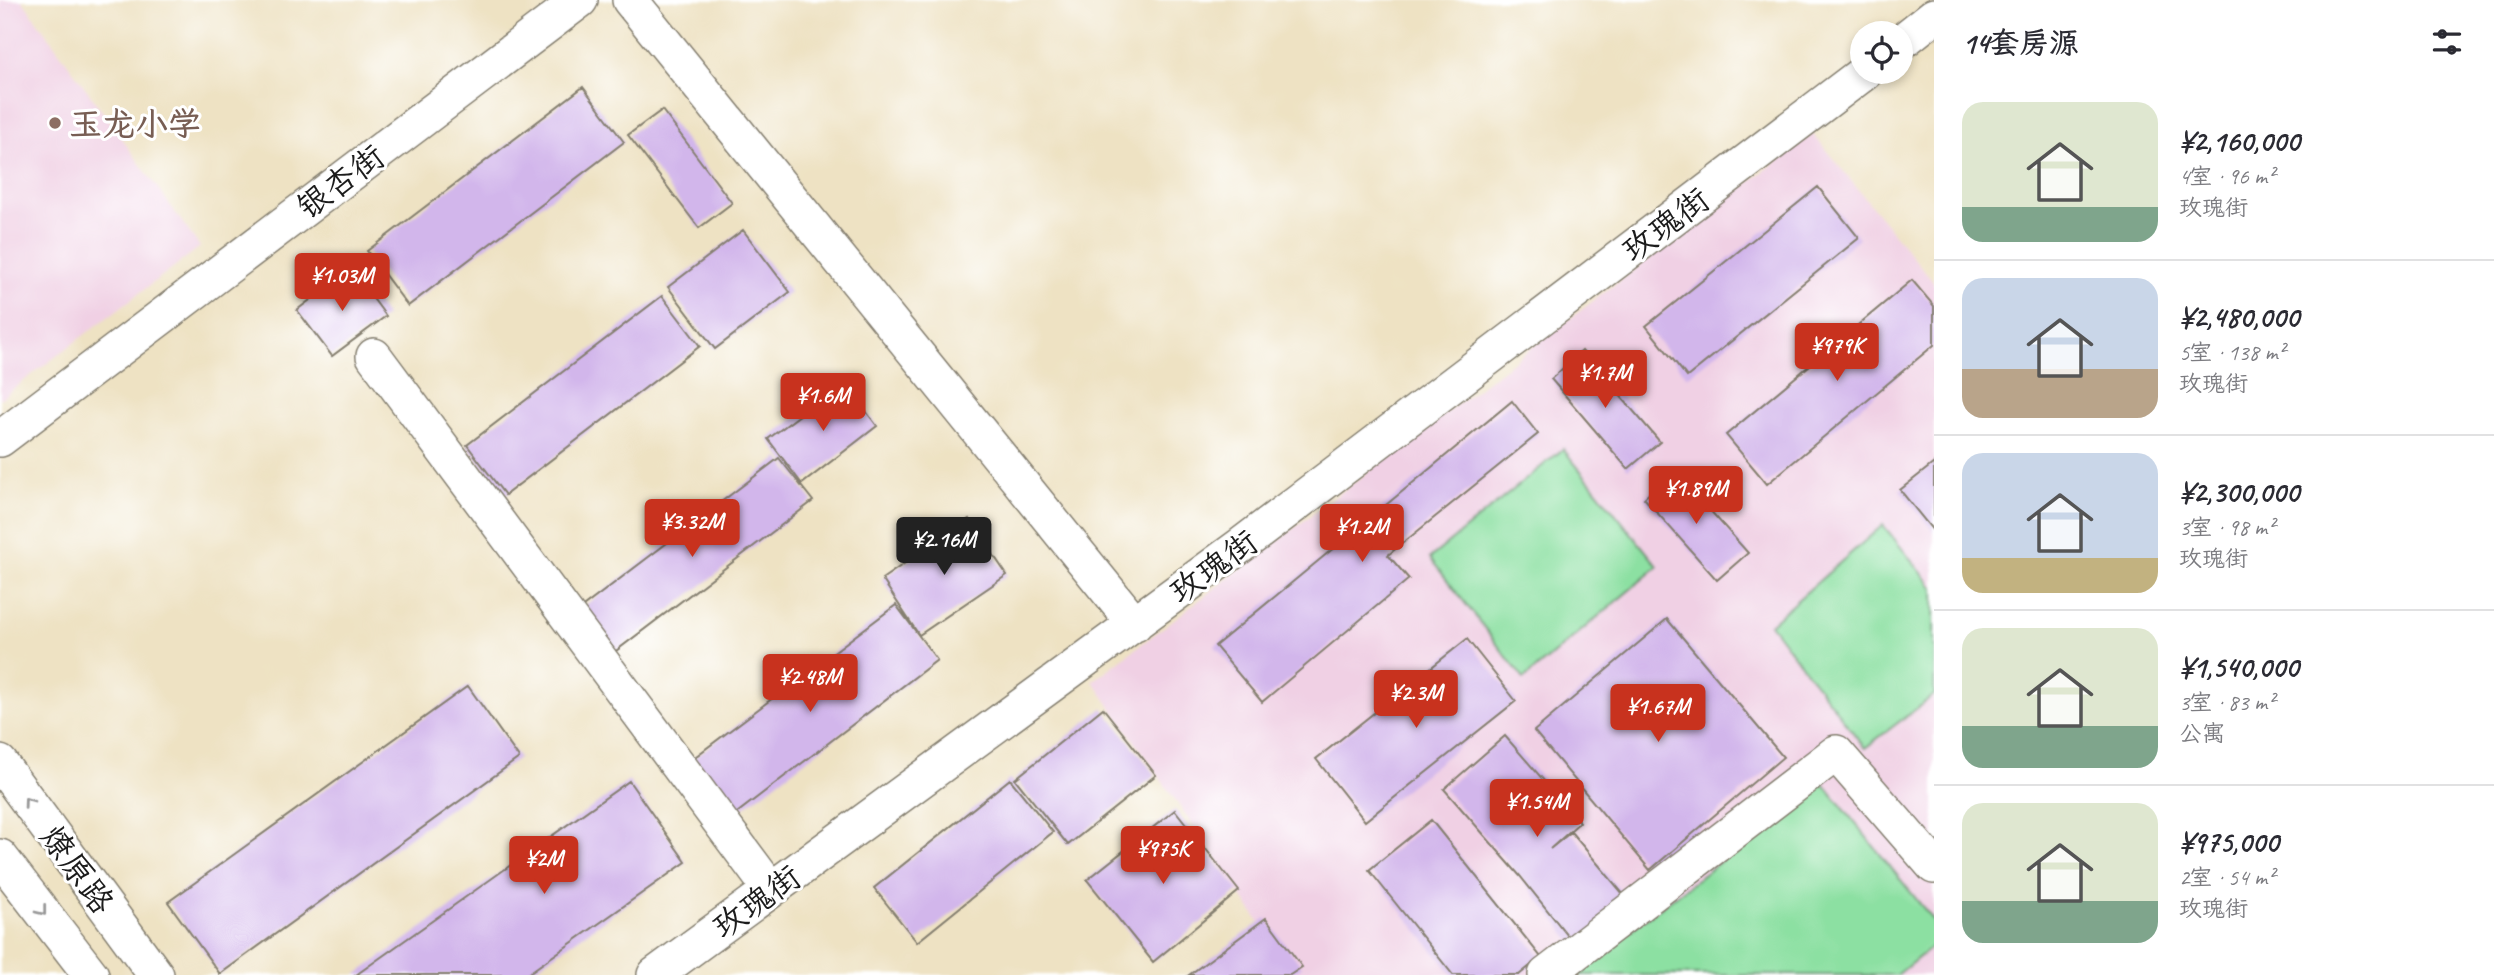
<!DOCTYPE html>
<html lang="zh">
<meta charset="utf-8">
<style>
body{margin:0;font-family:Caveat,"LXGW WenKai TC",sans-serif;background:#f2f2f3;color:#2b2b33;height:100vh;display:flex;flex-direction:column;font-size:26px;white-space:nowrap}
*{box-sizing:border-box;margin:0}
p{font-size:23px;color:#7c7c81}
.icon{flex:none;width:38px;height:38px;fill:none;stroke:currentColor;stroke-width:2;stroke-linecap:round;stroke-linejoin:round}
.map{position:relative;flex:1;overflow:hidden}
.details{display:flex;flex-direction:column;background:#fff;width:560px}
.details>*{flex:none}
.tools{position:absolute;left:1850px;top:21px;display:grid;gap:14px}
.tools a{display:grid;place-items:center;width:63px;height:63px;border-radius:50%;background:#fff;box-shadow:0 4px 10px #0003;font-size:35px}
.price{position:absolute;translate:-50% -60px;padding:0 16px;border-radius:7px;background:#c8321e;color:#fff;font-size:23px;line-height:46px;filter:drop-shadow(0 2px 4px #0008)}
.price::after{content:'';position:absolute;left:50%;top:42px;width:21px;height:16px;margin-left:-10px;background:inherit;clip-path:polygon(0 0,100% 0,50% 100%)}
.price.active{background:#222;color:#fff}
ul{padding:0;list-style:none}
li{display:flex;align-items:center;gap:21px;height:175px;padding:0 28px}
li+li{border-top:2px solid #e1e1e2}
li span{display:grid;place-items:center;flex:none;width:196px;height:140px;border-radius:21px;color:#555}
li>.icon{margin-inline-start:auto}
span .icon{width:84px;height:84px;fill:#fffc;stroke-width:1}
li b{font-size:30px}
h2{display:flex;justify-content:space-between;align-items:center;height:84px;padding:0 28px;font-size:30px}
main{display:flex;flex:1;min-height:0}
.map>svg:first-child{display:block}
.built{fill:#f0d0e4}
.green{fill:#8ce0a2;stroke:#547e5f;stroke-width:2}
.building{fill:#d2b6eb}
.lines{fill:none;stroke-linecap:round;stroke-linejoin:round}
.minor-casing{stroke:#857f70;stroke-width:38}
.minor{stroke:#fff;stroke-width:35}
.oneway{stroke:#999}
.education-dot{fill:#8d6e63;stroke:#fff;stroke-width:2.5}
.labels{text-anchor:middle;stroke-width:6;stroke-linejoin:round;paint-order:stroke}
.education-label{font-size:33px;font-weight:bold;fill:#785e54;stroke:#fff;text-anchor:start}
.street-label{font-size:33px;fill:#1c1c1c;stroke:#fff}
</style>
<main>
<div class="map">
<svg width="1934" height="975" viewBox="0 0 1934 975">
<rect width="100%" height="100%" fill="#fff"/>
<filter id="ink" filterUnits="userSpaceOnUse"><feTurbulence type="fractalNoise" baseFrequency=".0143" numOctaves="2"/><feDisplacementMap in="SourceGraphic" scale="14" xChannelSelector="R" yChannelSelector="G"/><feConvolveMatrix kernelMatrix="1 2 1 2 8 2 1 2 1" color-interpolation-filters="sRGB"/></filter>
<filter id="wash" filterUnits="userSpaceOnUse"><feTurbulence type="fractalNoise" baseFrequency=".00686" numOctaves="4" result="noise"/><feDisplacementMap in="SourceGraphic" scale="28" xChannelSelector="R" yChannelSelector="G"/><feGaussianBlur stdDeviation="1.57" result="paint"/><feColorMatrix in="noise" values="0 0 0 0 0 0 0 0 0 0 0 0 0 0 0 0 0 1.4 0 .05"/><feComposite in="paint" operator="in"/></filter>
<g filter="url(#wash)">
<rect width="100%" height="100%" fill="#eee2c3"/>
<path class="built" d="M0,0H22L200,247L0,399Z
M1813,134L1934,283V975H1257L1283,956L1093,681Z"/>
<path class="green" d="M1563,449L1658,566L1524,679L1430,558Z
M1883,525L1934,588V695L1865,748L1770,624Z
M1823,783L1934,921V945L1897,975H1572Z"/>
<g id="blocks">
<path class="building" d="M583,87L624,142L408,306L367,251Z
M662,110L732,203L699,228L628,135Z
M1818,187L1859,238L1687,377L1646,326Z
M743,230L790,292L715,349L668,287Z
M351,269L386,316L332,356L297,310Z
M1912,280L1934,306V345L1767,484L1726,435Z
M662,296L700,346L505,495L467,445Z
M1582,351L1660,442L1628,469L1551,379Z
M844,382L877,426L802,484L768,439Z
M1512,401L1538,434L1388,555L1409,579L1262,702L1215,646Z
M779,458L813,501L604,660L571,616Z
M1934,463V532L1900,490Z
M1675,471L1748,553L1717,580L1644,498Z
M969,519L1007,575L919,635L882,579Z
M896,605L937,660L725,822L683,766Z
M1667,619L1783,757L1650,870L1534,731Z
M1467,639L1516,701L1365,821L1316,759Z
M468,686L519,758L220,974L168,902Z
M1103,708L1156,775L1068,845L1015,779Z
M1505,736L1580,822L1550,849L1571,832L1629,901L1576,946L1520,876L1444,789Z
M1010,779L1053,832L917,942L874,888Z
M629,781L686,862L526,975H356Z
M1175,810L1239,891L1153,962L1087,880Z
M1431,820L1541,957L1519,975H1453L1369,870Z
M1266,918L1302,967L1290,975H1189Z"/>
</g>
</g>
<g filter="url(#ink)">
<use href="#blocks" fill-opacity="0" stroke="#857f70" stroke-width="2"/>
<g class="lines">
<g class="minor-casing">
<path id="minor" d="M630,0L1135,624
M1900,43L1934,16
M374,356L771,890
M0,439L580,0
M0,763L156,975
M0,857L91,975
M655,975L1240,546L1865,72
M1546,975L1836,753L1934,866"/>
</g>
<use href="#minor" class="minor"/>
</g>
<defs><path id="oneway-chevron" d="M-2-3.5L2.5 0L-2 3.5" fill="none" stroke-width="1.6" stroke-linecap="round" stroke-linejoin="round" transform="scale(1.75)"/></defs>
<g class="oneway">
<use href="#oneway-chevron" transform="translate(28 802) rotate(-126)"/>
<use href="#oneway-chevron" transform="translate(42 911) rotate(52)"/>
</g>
</g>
<circle class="education-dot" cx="55" cy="123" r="7"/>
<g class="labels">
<g class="education-label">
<text x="69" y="135">玉龙小学</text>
</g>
<g class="street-label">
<text transform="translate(340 181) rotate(-37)" y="12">银杏街</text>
<text transform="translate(1665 224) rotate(-37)" y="12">玫瑰街</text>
<text transform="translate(1213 566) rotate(-36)" y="12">玫瑰街</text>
<text transform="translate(78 869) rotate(54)" y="12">燎原路</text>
<text transform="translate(756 901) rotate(-36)" y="12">玫瑰街</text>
</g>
</g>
</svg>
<div class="tools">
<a><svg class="icon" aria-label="locate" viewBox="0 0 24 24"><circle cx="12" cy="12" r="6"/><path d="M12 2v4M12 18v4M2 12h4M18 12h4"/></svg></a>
</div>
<b class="price" style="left:342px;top:313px">¥1.03M</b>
<b class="price" style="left:1837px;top:383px">¥979K</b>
<b class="price" style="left:1605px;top:410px">¥1.7M</b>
<b class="price" style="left:823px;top:433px">¥1.6M</b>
<b class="price" style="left:1696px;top:526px">¥1.89M</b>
<b class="price" style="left:692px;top:559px">¥3.32M</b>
<b class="price" style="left:1362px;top:564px">¥1.2M</b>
<b class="price active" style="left:944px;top:577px">¥2.16M</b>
<b class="price" style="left:810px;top:714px">¥2.48M</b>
<b class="price" style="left:1416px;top:730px">¥2.3M</b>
<b class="price" style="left:1658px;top:744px">¥1.67M</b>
<b class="price" style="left:1537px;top:839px">¥1.54M</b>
<b class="price" style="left:1163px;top:886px">¥975K</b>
<b class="price" style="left:544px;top:896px">¥2M</b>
</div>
<section class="details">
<h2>14套房源<svg class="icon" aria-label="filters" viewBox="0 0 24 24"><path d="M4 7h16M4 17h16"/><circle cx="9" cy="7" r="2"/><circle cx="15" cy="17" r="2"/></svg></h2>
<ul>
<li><span style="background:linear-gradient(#dfe7d0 75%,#7fa58c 0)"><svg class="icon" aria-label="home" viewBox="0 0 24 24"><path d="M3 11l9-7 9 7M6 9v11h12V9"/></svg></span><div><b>¥2,160,000</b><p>4室 · 96 m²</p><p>玫瑰街</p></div></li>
<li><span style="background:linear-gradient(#c9d6e8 65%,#b9a48a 0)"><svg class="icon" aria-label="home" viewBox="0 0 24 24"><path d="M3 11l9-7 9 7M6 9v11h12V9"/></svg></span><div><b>¥2,480,000</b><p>5室 · 138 m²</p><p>玫瑰街</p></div></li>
<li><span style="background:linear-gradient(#c9d6e8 75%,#c2b280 0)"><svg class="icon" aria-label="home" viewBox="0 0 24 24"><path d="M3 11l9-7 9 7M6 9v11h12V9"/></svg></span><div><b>¥2,300,000</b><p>3室 · 98 m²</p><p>玫瑰街</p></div></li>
<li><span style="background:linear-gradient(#dfe7d0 70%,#7fa58c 0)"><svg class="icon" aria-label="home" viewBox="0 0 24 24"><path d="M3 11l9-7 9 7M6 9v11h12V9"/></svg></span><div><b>¥1,540,000</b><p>3室 · 83 m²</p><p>公寓</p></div></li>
<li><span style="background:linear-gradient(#dfe7d0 70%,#7fa58c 0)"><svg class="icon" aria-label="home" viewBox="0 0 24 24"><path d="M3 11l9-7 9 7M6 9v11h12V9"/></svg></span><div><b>¥975,000</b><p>2室 · 54 m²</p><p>玫瑰街</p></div></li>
</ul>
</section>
</main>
